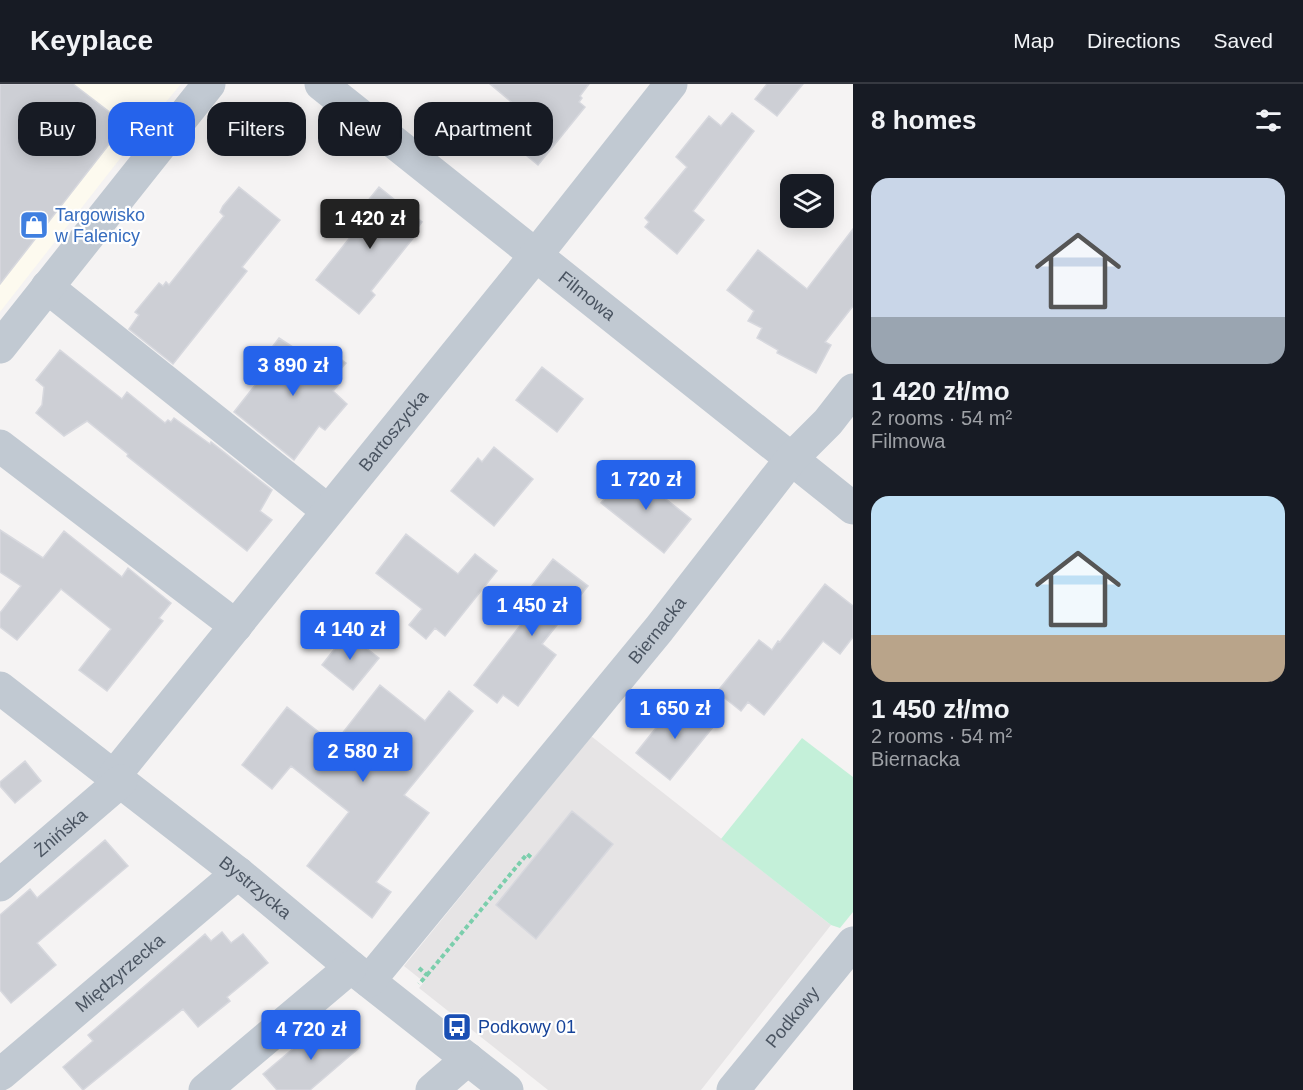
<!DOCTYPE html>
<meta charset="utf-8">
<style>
body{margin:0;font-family:Helvetica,sans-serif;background:#20242c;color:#f1f3f6;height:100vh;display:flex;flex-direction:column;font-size:22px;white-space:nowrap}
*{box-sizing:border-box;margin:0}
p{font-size:20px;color:#9ea1a6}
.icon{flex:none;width:33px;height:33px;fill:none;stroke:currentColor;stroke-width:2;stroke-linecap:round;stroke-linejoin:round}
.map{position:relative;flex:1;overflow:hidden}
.drawer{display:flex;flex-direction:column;background:#171b24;width:450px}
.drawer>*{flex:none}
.top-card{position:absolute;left:18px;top:18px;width:570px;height:54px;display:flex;gap:12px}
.controls{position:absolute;left:780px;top:90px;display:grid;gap:12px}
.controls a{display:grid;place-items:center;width:54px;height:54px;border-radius:12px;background:#171b24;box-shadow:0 3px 15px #0003;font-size:30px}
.price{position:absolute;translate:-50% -51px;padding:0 14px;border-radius:6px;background:#2563eb;color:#fff;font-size:20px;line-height:39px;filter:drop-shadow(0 2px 3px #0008)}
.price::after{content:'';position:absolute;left:50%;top:36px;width:18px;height:14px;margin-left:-9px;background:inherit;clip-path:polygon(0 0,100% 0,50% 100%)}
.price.selected{background:#222;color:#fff}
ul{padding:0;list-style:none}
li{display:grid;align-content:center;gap:12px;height:318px;padding:0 18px}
li span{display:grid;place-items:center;height:186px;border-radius:18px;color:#555}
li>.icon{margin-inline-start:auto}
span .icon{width:108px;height:108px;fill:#fffc;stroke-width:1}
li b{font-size:26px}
h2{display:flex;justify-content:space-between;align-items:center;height:72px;padding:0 18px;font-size:26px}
.chip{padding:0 21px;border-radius:18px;background:#171b24;box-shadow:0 3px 15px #0003;font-size:21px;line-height:54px}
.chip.selected{background:#2563eb;color:#fff}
header{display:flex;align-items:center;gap:36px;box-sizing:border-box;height:84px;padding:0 30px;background:#171b24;border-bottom:2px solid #363941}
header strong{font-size:28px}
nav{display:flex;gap:33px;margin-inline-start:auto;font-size:21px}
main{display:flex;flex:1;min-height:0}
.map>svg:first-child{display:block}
.commercial{fill:#fdfaef}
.education{fill:#e6e4e5}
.green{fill:#c4f0d9}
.building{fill:#cdcfd5;stroke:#d7d8de;stroke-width:1.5}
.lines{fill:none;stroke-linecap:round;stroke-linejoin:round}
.path{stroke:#7bceac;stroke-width:4;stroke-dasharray:4.5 3;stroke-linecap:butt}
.minor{stroke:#c1c9d2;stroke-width:33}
.labels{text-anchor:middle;stroke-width:4.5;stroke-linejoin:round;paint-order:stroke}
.shop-label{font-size:18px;fill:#366cbe;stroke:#fff;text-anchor:start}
.street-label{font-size:18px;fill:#4a5461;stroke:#fff}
.transit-label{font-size:18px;fill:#164399;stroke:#fff;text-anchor:start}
</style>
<header>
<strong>Keyplace</strong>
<nav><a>Map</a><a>Directions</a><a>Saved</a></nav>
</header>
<main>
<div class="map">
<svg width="853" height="1006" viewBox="0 0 853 1006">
<rect width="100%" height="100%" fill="#f5f3f3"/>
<path class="commercial" d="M0,0H181L166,18L145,24L133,40L137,53L0,228Z"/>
<path class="education" d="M591,652L831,841L701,1006H548L419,904L424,898L404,882Z"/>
<path class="green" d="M802,654L853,693V828L840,844L831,841L721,755Z"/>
<path class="building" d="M0,0H73L125,40L0,200Z
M490,0H589L580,12L582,14L579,18L585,23L538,81L509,57L528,32Z
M767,0H803L777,32L755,15Z
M732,29L754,47L693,127L704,136L677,170L645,143L649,138L645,134L687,83L676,73L709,32L721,42Z
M239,103L280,136L242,183L247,187L173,280L129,245L139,231L135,228L159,199L163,202L166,198L169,201L224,132L220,128L223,122Z
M379,103L422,138L416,146L418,148L371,207L375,211L359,230L316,196L360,141L353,135Z
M853,145V222L825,258L831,261L816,289L777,269L778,266L757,254L762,244L748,237L754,227L727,206L758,166L807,205Z
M279,254L314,277L324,263L346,279L334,292L341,298L333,307L347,320L325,346L319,342L294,376L234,328L260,295L254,287Z
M60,266L122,315L127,308L165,339L168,336L171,338L174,334L210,360L211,358L272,406L260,427L272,436L247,467L127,372L128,370L87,337L64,352L36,329L42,321L44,303L36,296Z
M542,283L583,315L557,348L516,316Z
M494,363L533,395L494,442L451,407L478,374L482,378Z
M628,385L691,435L664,469L601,419Z
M0,446L43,474L64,447L122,493L128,484L171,519L159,534L163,537L107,607L79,586L111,545L61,505L17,556L0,543V529L21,502L0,488Z
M406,450L458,490L475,470L497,487L445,552L435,544L426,555L409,541L422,525L376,489Z
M553,475L588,502L542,560L556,571L518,622L503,611L497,619L474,601L536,521L524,512Z
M825,500L853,522V553L840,570L823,557L764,631L748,618L741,627L717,608L759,556L772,566L778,557L780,558Z
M347,549L379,574L353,606L322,581Z
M380,601L425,637L449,607L473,627L404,711L429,729L376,798L391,808L372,834L307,782L349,728L291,682L272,705L242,681L287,623L334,660Z
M679,615L713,643L670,696L636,669Z
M25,677L41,697L15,719L0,702V698Z
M572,727L613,760L536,855L496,821Z
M105,756L128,782L37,859L56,881L11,919L0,906V831L30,805L37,814Z
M222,848L231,859L243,850L268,879L227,913L230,917L198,943L183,925L83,1006L63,983L93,957L88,951L205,850L211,857Z
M338,940L359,964L310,1006H277L263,990L308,952L314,960Z"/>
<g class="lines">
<path class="path" d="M419,884L427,891L419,900
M427,891L527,770L533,775"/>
<g class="minor">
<path id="s1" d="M321,0L853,424"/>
<path d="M47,203L328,427"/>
<path d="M0,263L209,0"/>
<path d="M0,362L236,542"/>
<path id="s2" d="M0,604L238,789L351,883L507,1006"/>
<path id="s3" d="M114,692L536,171L671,0"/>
<path id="s4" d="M0,801L121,697"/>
<path id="s5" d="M369,897L659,545L791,375L828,338L853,306"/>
<path id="s6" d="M1,990L238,789"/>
<path d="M205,1006L351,883"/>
<path d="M432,1006L468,975"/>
<path id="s7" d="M733,1006L853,859"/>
</g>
</g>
<defs>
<g id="shop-square" transform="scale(1.5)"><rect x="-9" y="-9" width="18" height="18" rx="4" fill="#3f7fe0" stroke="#fff"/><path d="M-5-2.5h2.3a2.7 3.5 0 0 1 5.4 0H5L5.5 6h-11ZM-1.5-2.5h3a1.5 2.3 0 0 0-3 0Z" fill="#fff"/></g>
<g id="bus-square" transform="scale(1.5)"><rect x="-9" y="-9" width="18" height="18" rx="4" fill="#1a4fb4" stroke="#fff"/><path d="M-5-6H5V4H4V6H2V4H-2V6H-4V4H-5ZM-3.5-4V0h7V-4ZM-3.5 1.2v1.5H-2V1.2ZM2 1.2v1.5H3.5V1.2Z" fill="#fff"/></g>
</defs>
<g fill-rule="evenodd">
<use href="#shop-square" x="34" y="141"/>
<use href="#bus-square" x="457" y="943"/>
</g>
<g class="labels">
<g class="shop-label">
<text x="55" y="137">Targowisko<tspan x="55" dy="21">w Falenicy</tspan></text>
</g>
<g class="street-label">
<text dy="6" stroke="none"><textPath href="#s1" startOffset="340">Filmowa</textPath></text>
<text dy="6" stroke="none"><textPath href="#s3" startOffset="444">Bartoszycka</textPath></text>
<text dy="6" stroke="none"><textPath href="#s5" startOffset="454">Biernacka</textPath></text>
<text dy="6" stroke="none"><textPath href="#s4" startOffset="80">Żnińska</textPath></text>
<text dy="6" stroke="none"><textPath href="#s2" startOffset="324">Bystrzycka</textPath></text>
<text dy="6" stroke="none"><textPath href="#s6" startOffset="156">Międzyrzecka</textPath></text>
<text dy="6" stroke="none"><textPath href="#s7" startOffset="94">Podkowy</textPath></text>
</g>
<g class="transit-label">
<text x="478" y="949">Podkowy 01</text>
</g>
</g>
</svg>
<div class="controls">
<a><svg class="icon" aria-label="layers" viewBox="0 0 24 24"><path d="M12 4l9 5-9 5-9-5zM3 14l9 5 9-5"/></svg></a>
</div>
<b class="price selected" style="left:370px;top:166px">1 420 zł</b>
<b class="price" style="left:293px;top:313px">3 890 zł</b>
<b class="price" style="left:646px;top:427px">1 720 zł</b>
<b class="price" style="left:532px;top:553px">1 450 zł</b>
<b class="price" style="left:350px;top:577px">4 140 zł</b>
<b class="price" style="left:675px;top:656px">1 650 zł</b>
<b class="price" style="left:363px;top:699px">2 580 zł</b>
<b class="price" style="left:311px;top:977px">4 720 zł</b>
<div class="top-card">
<a class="chip">Buy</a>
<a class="chip selected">Rent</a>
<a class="chip">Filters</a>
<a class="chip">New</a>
<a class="chip">Apartment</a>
</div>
</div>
<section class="drawer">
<h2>8 homes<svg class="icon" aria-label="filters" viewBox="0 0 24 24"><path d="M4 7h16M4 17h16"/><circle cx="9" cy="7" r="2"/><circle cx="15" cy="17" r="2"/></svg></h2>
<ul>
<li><span style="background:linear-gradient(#c9d6e8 75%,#9aa5b1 0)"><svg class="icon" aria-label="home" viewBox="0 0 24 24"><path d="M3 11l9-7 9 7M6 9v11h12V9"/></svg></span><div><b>1 420 zł/mo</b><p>2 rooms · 54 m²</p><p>Filmowa</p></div></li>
<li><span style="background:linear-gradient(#bfe0f5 75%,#b9a48a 0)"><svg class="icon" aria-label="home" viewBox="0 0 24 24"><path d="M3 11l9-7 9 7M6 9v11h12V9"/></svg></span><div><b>1 450 zł/mo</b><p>2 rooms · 54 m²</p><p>Biernacka</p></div></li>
</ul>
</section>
</main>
